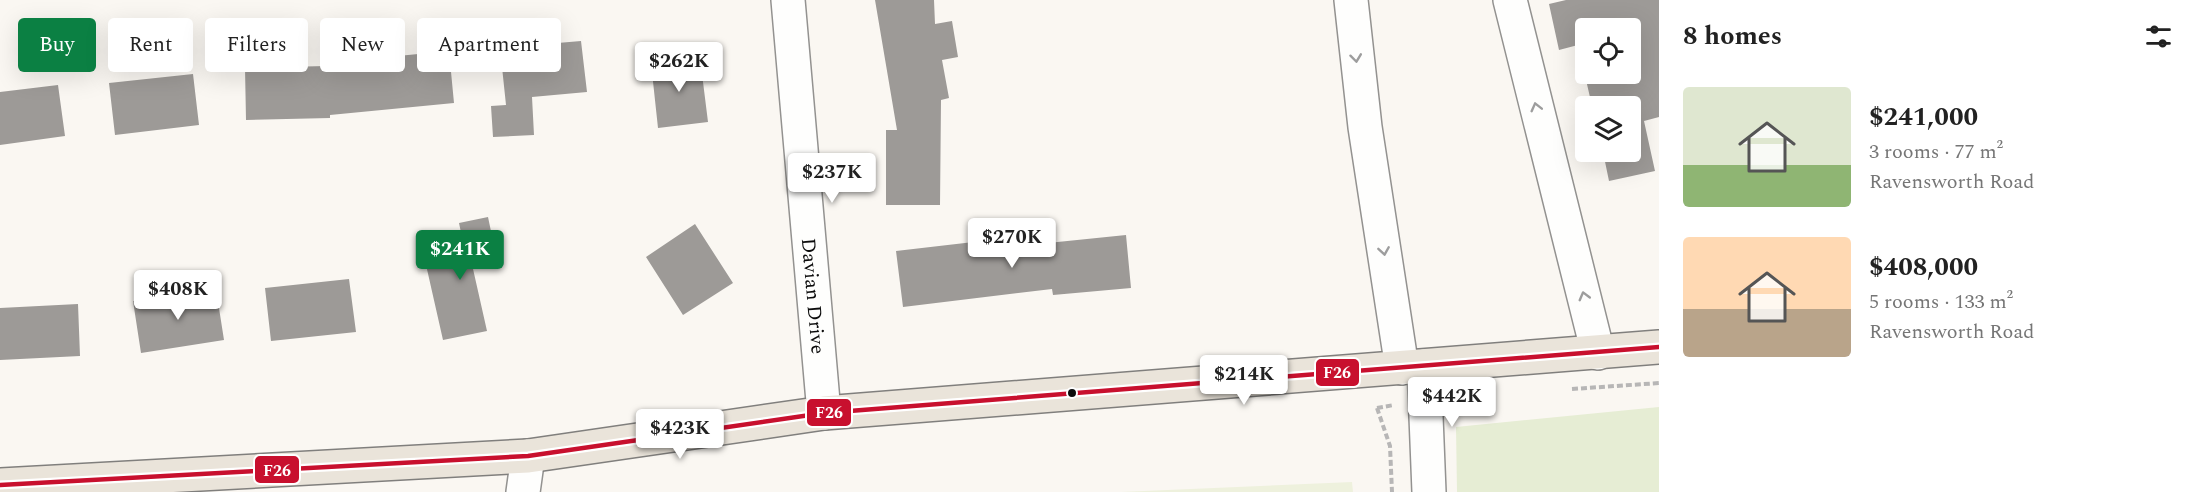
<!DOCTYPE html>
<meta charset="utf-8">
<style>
body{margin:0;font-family:Spectral,serif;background:#f6f6f6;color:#222;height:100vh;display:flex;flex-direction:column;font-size:22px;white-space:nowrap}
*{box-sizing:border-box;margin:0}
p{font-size:20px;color:#767676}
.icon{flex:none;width:33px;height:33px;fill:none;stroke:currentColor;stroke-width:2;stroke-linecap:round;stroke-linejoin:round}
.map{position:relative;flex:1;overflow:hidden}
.details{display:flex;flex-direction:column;background:#fff;width:540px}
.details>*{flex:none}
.guide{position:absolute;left:18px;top:18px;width:570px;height:54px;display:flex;gap:12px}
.buttons{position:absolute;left:1575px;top:18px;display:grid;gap:12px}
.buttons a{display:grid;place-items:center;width:66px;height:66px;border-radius:6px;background:#fff;box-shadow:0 6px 24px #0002;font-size:30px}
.price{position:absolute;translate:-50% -51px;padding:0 14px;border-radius:6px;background:#fff;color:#222;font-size:20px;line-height:39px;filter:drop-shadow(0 2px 3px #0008)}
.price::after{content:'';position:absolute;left:50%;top:36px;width:18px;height:14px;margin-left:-9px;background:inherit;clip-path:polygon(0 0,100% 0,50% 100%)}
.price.current{background:#0b8043;color:#fff}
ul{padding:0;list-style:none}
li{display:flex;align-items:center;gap:18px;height:150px;padding:0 24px}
li span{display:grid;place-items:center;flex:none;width:168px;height:120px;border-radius:6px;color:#555}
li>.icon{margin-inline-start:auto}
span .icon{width:72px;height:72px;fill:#fffc;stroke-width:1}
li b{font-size:26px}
h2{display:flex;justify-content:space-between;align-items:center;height:72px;padding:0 24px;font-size:26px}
.chip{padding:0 21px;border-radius:6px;background:#fff;box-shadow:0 6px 24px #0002;font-size:21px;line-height:54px}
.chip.current{background:#0b8043;color:#fff}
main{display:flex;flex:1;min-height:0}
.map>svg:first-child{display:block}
.green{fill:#e6edd4}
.pitch{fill:#eef1dd}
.building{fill:#9d9a97;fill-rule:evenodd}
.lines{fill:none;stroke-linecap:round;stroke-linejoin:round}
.minor-casing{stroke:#939290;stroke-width:36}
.major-casing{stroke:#807f7d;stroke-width:36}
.path{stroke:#b7b6b6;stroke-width:4;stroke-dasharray:6 3;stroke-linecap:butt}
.minor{stroke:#fefefd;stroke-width:33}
.major{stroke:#eae4da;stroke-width:33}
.bus-1-casing{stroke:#fff;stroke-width:9}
.bus-1{stroke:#c8102e;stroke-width:4.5}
.oneway{stroke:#9d9d9d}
.bus-dot{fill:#0c0c0c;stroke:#fff;stroke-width:2}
.labels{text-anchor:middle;stroke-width:6;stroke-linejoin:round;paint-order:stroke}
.street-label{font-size:20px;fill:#0c0c0c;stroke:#fff}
.line-badge{stroke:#fff;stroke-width:2}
.badge-label{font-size:16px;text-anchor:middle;font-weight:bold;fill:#fff}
</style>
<main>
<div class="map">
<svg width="1659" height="492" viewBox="0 0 1659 492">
<rect width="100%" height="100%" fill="#faf7f2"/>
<path class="green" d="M1659,407V492H1457L1456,427Z"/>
<path class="pitch" d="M1352,482L1353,492H1121Z"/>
<path class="building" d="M875,0H934L935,24L952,21L958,57L942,60L949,98L941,100L940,205H886V130H897Z
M1566,0H1659V117L1644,121L1655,171L1609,181L1603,152H1630V106H1592L1578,45L1559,50L1549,4ZM1586,28H1630V74H1586Z
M581,41L587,92L532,97L534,135L493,137L491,106L506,105L500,48Z
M449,51L454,103L330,115V118L246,120L245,68L367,65V59Z
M700,58L708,122L658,128L651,63Z
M193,74L199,125L115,135L109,83Z
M58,85L65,136L0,145V92Z
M488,217L496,255L471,260L487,331L443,340L424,256L464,247L459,223Z
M695,224L733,283L683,315L646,257Z
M1126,235L1131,288L1053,295L1052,289L903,307L896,251L1008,238L1009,247Z
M349,279L356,332L271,341L265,288Z
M216,289L224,340L141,353L133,301Z
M78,304L80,356L0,360V308Z"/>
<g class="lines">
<g class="minor-casing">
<g id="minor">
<path id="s1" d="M788,0L824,413"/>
<path d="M1351,0L1365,127L1402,368"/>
<path d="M1510,0L1598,353"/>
<path d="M1424,366L1429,492"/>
<path d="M523,492L528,456"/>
</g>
</g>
<g class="major-casing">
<path id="major" d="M0,485L528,456L824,413L1659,347"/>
</g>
<path class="path" d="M1572,389L1659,383
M1377,408L1394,405
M1377,408L1390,446L1392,492"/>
<use href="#minor" class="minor"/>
<use href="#major" class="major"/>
<g class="bus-1-casing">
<path id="bus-1" d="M0,485L528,456L824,413L1659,347"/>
</g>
<use href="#bus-1" class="bus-1"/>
</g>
<defs><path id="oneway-chevron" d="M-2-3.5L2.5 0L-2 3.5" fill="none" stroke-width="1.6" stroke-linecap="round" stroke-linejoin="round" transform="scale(1.5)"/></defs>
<g class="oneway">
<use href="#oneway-chevron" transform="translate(1356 58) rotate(83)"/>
<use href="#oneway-chevron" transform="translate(1536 107) rotate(-104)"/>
<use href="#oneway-chevron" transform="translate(1384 251) rotate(81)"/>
<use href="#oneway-chevron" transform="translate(1584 296) rotate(-105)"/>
</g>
<circle class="bus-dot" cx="1072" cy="393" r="5"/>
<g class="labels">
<g class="street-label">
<text dy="7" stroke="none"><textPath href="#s1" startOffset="297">Davian Drive</textPath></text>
</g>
</g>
<g class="line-badge">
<rect x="1315" y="358" width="45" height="29" rx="6" fill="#c8102e"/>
<rect x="806" y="398" width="46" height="29" rx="6" fill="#c8102e"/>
<rect x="254" y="455" width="46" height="29" rx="6" fill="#c8102e"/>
</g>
<g class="badge-label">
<text x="1337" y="378">F26</text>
<text x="829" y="418">F26</text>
<text x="277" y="476">F26</text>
</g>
</svg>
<div class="buttons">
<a><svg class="icon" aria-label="locate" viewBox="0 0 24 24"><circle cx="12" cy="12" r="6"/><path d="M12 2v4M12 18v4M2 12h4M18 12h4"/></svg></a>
<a><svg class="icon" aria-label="layers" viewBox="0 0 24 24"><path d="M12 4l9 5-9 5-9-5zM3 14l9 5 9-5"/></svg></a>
</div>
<b class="price" style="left:679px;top:93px">$262K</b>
<b class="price" style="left:832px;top:204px">$237K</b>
<b class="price" style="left:1012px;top:269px">$270K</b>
<b class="price current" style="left:460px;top:281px">$241K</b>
<b class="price" style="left:178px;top:321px">$408K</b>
<b class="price" style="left:1244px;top:406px">$214K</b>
<b class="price" style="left:1452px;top:428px">$442K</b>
<b class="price" style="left:680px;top:460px">$423K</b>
<div class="guide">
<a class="chip current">Buy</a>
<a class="chip">Rent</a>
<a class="chip">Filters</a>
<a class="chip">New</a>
<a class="chip">Apartment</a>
</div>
</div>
<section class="details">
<h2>8 homes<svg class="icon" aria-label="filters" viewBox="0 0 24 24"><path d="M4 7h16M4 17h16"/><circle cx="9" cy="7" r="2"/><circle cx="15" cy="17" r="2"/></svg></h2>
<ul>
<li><span style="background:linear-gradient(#dfe7d0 65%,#8fb573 0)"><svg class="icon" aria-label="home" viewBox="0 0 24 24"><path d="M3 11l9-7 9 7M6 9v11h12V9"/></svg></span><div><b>$241,000</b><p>3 rooms · 77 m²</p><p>Ravensworth Road</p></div></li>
<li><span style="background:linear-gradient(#ffd9b3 60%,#b9a48a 0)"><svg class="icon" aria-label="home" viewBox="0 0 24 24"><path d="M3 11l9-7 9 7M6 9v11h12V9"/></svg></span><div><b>$408,000</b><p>5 rooms · 133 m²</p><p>Ravensworth Road</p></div></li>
</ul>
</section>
</main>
